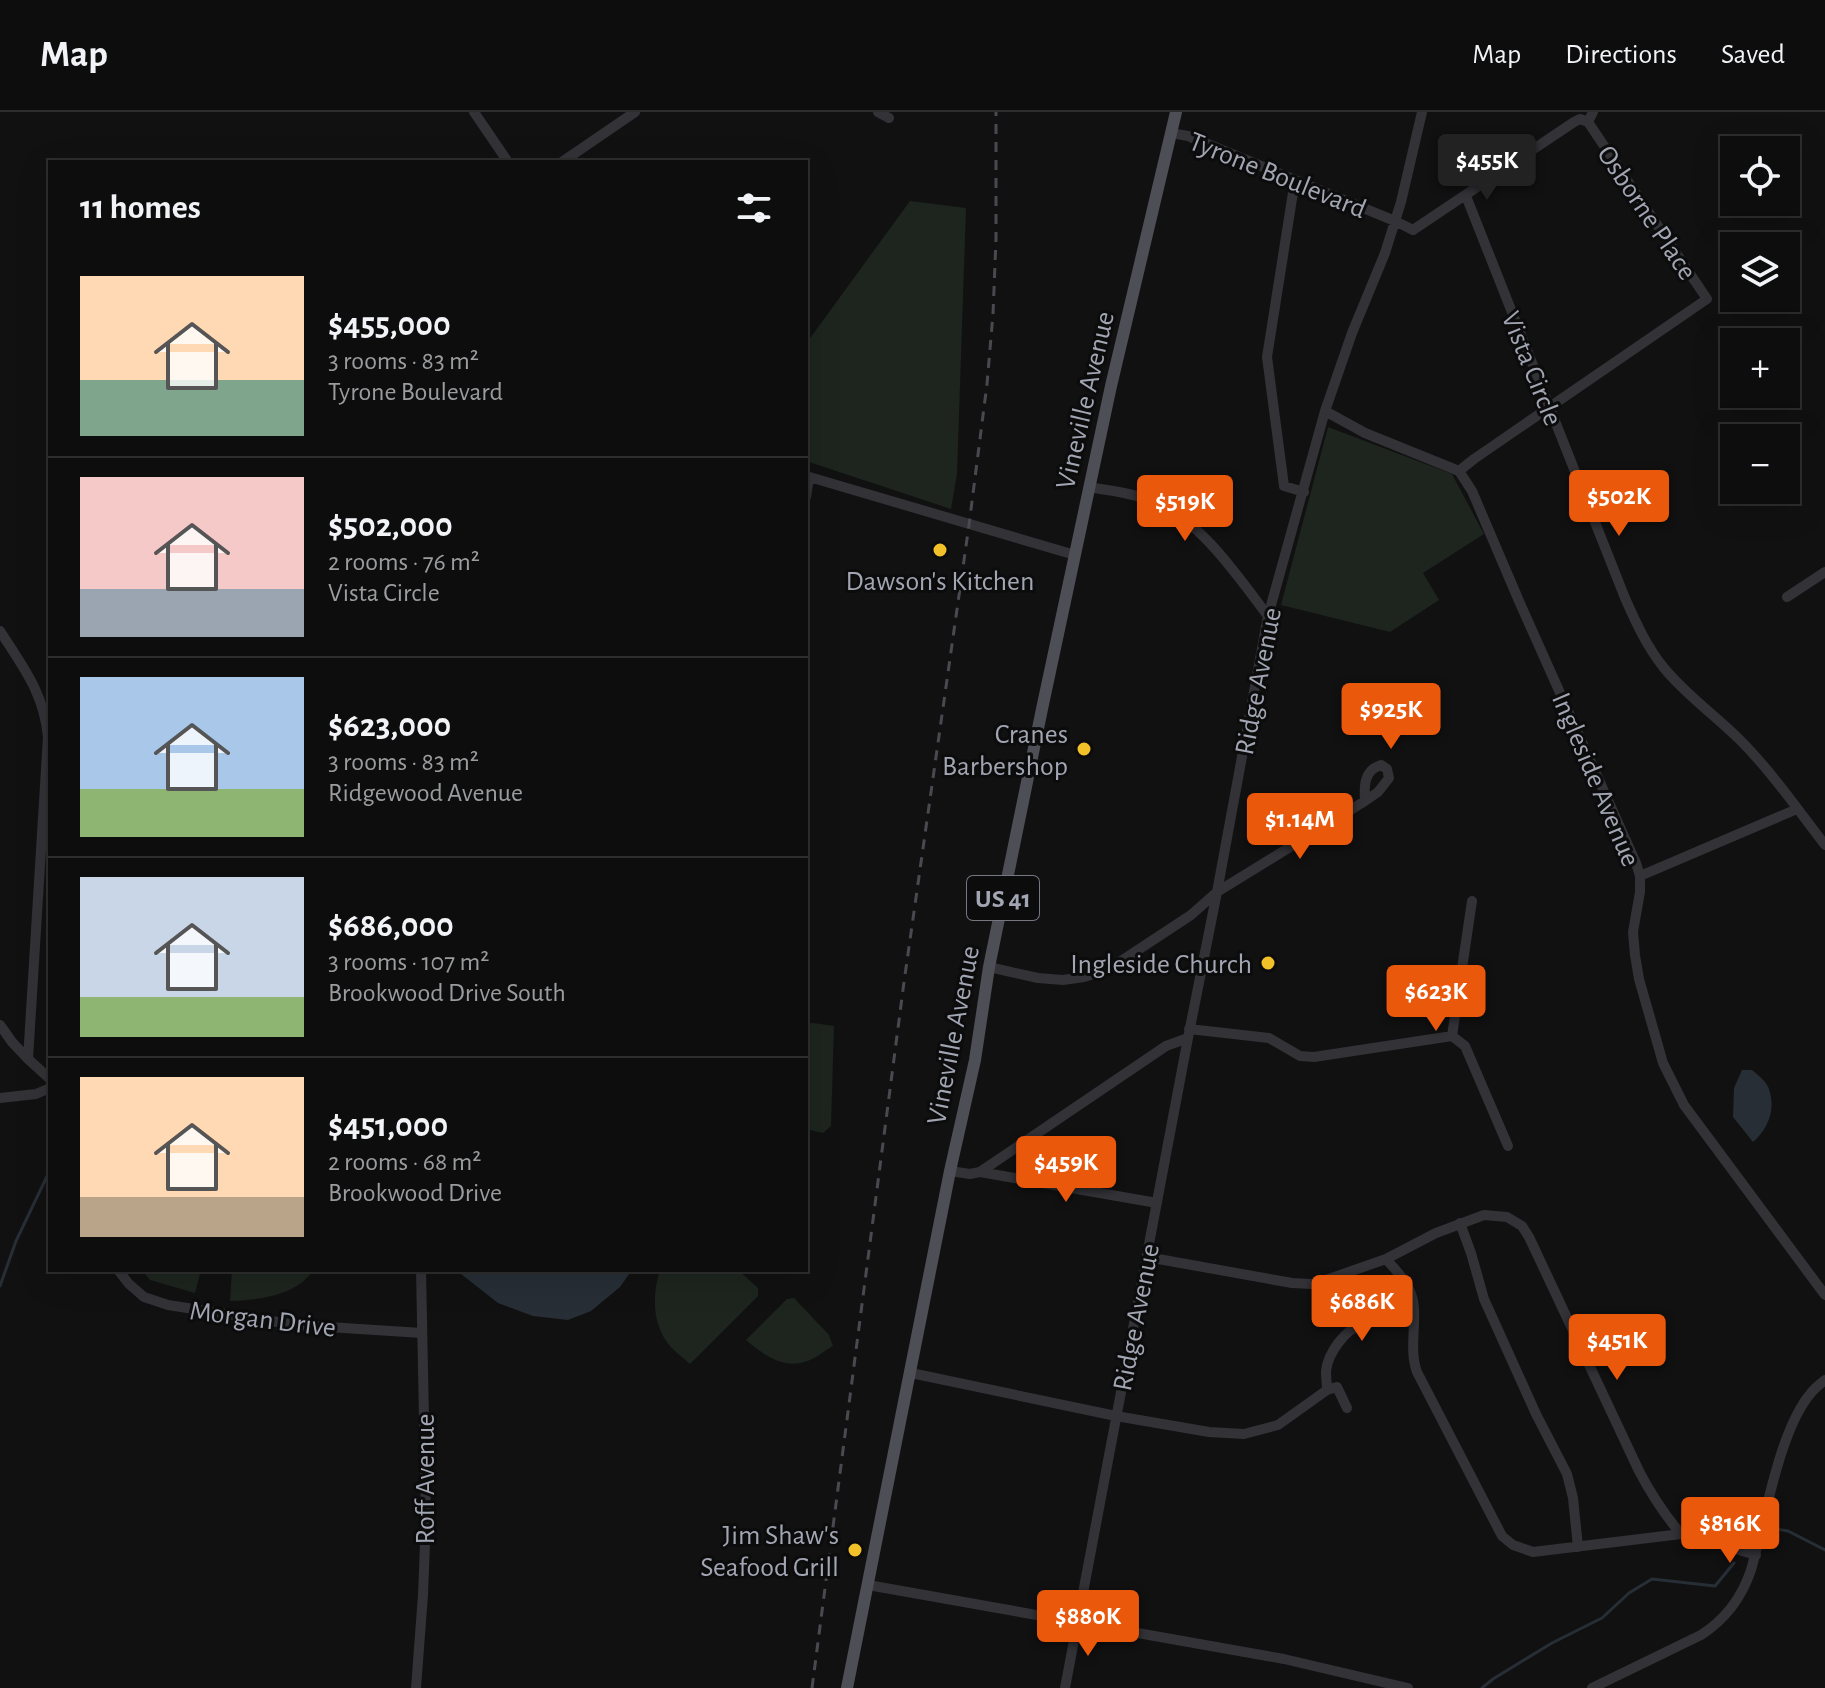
<!DOCTYPE html>
<meta charset="utf-8">
<style>
body{margin:0;font-family:"Alegreya Sans",sans-serif;background:#161617;color:#f1f3f6;height:100vh;display:flex;flex-direction:column;font-size:30px;white-space:nowrap}
*{box-sizing:border-box;margin:0}
p{font-size:26px;color:#9a9c9e}
.icon{flex:none;width:44px;height:44px;fill:none;stroke:currentColor;stroke-width:2;stroke-linecap:round;stroke-linejoin:round}
.map{position:relative;flex:1;overflow:hidden}
.details{position:absolute;left:48px;top:48px;width:760px;height:1112px;display:flex;flex-direction:column;background:#0d0d0e;border-radius:0px;box-shadow:0 8px 32px #0002,0 0 0 2px #2d2d2e}
.details>*{flex:none}
.controls{position:absolute;left:1720px;top:24px;display:grid;gap:16px}
.controls a{display:grid;place-items:center;width:80px;height:80px;border-radius:0px;background:#0d0d0e;box-shadow:0 8px 32px #0002,0 0 0 2px #2d2d2e;font-size:40px}
.price{position:absolute;translate:-50% -68px;padding:0 18px;border-radius:8px;background:#ea580c;color:#fff;font-size:26px;line-height:52px;filter:drop-shadow(0 2px 4px #0008)}
.price::after{content:'';position:absolute;left:50%;top:48px;width:24px;height:18px;margin-left:-12px;background:inherit;clip-path:polygon(0 0,100% 0,50% 100%)}
.price.on{background:#222;color:#fff}
ul{padding:0;list-style:none}
li{display:flex;align-items:center;gap:24px;height:200px;padding:0 32px}
li+li{border-top:2px solid #2d2d2e}
li span{display:grid;place-items:center;flex:none;width:224px;height:160px;border-radius:0px;color:#555}
li>.icon{margin-inline-start:auto}
span .icon{width:96px;height:96px;fill:#fffc;stroke-width:1}
li b{font-size:34px}
h2{display:flex;justify-content:space-between;align-items:center;height:96px;padding:0 32px;font-size:34px}
header{display:flex;align-items:center;gap:48px;box-sizing:border-box;height:112px;padding:0 40px;background:#0d0d0e;border-bottom:2px solid #2d2d2e}
header strong{font-size:38px}
nav{display:flex;gap:44px;margin-inline-start:auto;font-size:28px}
.map>svg:first-child{display:block}
.green{fill:#1d251e}
.water{fill:#272e36}
.lines{fill:none;stroke-linecap:round;stroke-linejoin:round}
.stream{stroke:#272e36;stroke-width:3}
.minor{stroke:#323237;stroke-width:10}
.major{stroke:#4e4f56;stroke-width:12}
.rail{stroke:#494a50;stroke-width:3;stroke-dasharray:10 8;stroke-linecap:butt}
.poi-dot{fill:#f2c029;stroke:#0c0c0d;stroke-width:3}
.labels{text-anchor:middle;stroke-width:6;stroke-linejoin:round;paint-order:stroke}
.shield{fill:#0c0c0d;stroke:#757881;stroke-width:2}
.shield-label{font-size:26px;font-weight:bold;fill:#a2a6b3}
.street-label{font-size:28px;fill:#a2a6b3;stroke:#0c0c0d}
.poi-label{font-size:28px;fill:#a2a6b3;stroke:#0c0c0d;text-anchor:end}
</style>
<header>
<strong>Map</strong>
<nav><a>Map</a><a>Directions</a><a>Saved</a></nav>
</header>
<div class="map">
<svg width="1825" height="1576" viewBox="0 0 1825 1576">
<rect width="100%" height="100%" fill="#111112"/>
<path class="green" d="M910,89L966,96L957,362L951,397L806,349V237L808,229Z
M1328,315L1452,362L1484,422L1423,461L1439,488L1390,520L1281,493Z
M813,911L834,914L831,1014L823,1021L806,1017V912Z
M142,1158H201L195,1181L150,1168Z
M232,1158H313C297,1184 258,1188 230,1189Z
M660,1158H738L758,1176V1184L690,1252C684,1246 676,1241 670,1234C652,1213 652,1183 660,1158Z
M794,1186L829,1223L833,1234C824,1239 814,1248 804,1250C782,1257 761,1241 746,1228L787,1187Z"/>
<path class="water" d="M1742,958H1752C1758,963 1767,970 1769,977C1776,998 1768,1017 1753,1030L1733,1005L1734,976Z
M458,1158H632L620,1175L591,1199L568,1208L533,1204L498,1191L461,1162Z"/>
<g class="lines">
<path class="stream" d="M0,1174L16,1129L50,1058
M1776,1417L1788,1419L1825,1438
M1482,1576L1493,1567L1552,1531L1602,1506L1629,1481L1652,1467L1715,1474L1734,1451"/>
<path class="minor" d="M474,0L508,50
M878,0L889,6
M1171,21L1188,24L1395,109L1413,118L1574,10L1580,7L1588,10
M562,50L635,0
M1295,68L1267,245L1284,374L1304,380
M1466,84L1625,486C1636,511 1647,535 1664,556C1686,583 1715,603 1740,628C1772,660 1798,698 1825,733
M1325,299L1365,321L1459,359L1472,379L1519,489L1636,751L1640,764V780L1633,820L1635,843L1639,867L1663,951L1684,993L1825,1183
M1459,359L1474,347L1707,187L1588,10L1593,0
M806,364L1075,443
M1089,375C1110,379 1135,381 1155,390C1201,409 1239,466 1268,504
M806,385L809,365
M1787,485L1825,460
M0,519C23,555 44,581 48,625L28,947L50,967
M1640,764L1797,697
M1472,789L1452,924L1465,934L1508,1034
M989,855L1038,866L1063,868L1084,865L1109,857L1191,803L1217,780L1365,689L1378,680L1389,666L1387,657L1381,653C1364,658 1364,674 1365,689
M0,913L12,930L28,947
M1189,917L1269,926L1300,944L1314,945L1452,924
M0,986L36,982L50,976
M950,1059L970,1062L980,1060L1166,934L1188,926
M980,1060L1157,1091
M1460,1111L1471,1141L1484,1187L1536,1302L1567,1362L1573,1386L1578,1435
M1147,1145L1292,1171L1311,1172L1323,1169L1386,1147L1436,1121L1484,1103L1507,1105L1522,1114L1529,1125L1639,1359C1651,1382 1664,1402 1681,1422L1695,1423L1725,1429L1732,1436L1756,1443
M1386,1147C1394,1156 1404,1166 1409,1177C1421,1200 1407,1233 1417,1260L1502,1424L1513,1433L1533,1440L1681,1422
M118,1158L129,1172L144,1185L168,1193L297,1213L422,1221
M911,1261L1116,1304L1209,1320L1244,1322L1278,1313L1327,1278L1337,1275L1347,1296
M1327,1278C1327,1272 1326,1266 1326,1259C1328,1241 1345,1217 1363,1212C1378,1207 1398,1210 1413,1210
M1725,1429C1737,1420 1746,1421 1761,1422
M868,1473L1284,1547L1408,1576
M416,1576L423,1483L426,1406L421,1158
M1065,1576L1188,926L1217,780L1268,504L1325,299L1352,221L1385,141L1401,90L1422,0
M1592,1576L1701,1523C1726,1507 1742,1485 1751,1458C1765,1409 1779,1318 1811,1281C1815,1276 1820,1272 1825,1268"/>
<path class="major" d="M847,1576L950,1059L975,948L989,855L1042,597L1111,274L1176,0"/>
<path class="rail" d="M812,1576L904,870L969,413L987,272L993,202L996,127V0"/>
</g>
<g class="poi-dot">
<circle cx="940" cy="438" r="8"/>
<circle cx="1084" cy="637" r="8"/>
<circle cx="1268" cy="851" r="8"/>
<circle cx="855" cy="1438" r="8"/>
</g>
<g class="labels">
<rect class="shield" x="967" y="764" width="72" height="44" rx="6"/>
<g class="shield-label">
<text x="1003" y="795">US 41</text>
</g>
<g class="street-label">
<text transform="translate(1278 62) rotate(22)" y="10">Tyrone Boulevard</text>
<text transform="translate(1648 100) rotate(56)" y="10">Osborne Place</text>
<text transform="translate(1533 256) rotate(68)" y="10">Vista Circle</text>
<text transform="translate(1084 288) rotate(-77)" y="10">Vineville Avenue</text>
<text transform="translate(1257 569) rotate(-79)" y="10">Ridge Avenue</text>
<text transform="translate(1597 667) rotate(67)" y="10">Ingleside Avenue</text>
<text transform="translate(952 923) rotate(-79)" y="10">Vineville Avenue</text>
<text transform="translate(1135 1205) rotate(-79)" y="10">Ridge Avenue</text>
<text transform="translate(263 1206) rotate(7)" y="10">Morgan Drive</text>
<text transform="translate(424 1367) rotate(-90)" y="10">Roff Avenue</text>
</g>
<g class="poi-label">
<text x="940" y="478" text-anchor="middle">Dawson's Kitchen</text>
<text x="1068" y="631">Cranes<tspan x="1068" dy="32">Barbershop</tspan></text>
<text x="1252" y="861">Ingleside Church</text>
<text x="839" y="1432">Jim Shaw's<tspan x="839" dy="32">Seafood Grill</tspan></text>
</g>
</g>
</svg>
<div class="controls">
<a><svg class="icon" aria-label="locate" viewBox="0 0 24 24"><circle cx="12" cy="12" r="6"/><path d="M12 2v4M12 18v4M2 12h4M18 12h4"/></svg></a>
<a><svg class="icon" aria-label="layers" viewBox="0 0 24 24"><path d="M12 4l9 5-9 5-9-5zM3 14l9 5 9-5"/></svg></a>
<a>+</a>
<a>−</a>
</div>
<b class="price on" style="left:1487px;top:90px">$455K</b>
<b class="price" style="left:1619px;top:426px">$502K</b>
<b class="price" style="left:1185px;top:431px">$519K</b>
<b class="price" style="left:1391px;top:639px">$925K</b>
<b class="price" style="left:1300px;top:749px">$1.14M</b>
<b class="price" style="left:1436px;top:921px">$623K</b>
<b class="price" style="left:1066px;top:1092px">$459K</b>
<b class="price" style="left:1362px;top:1231px">$686K</b>
<b class="price" style="left:1617px;top:1270px">$451K</b>
<b class="price" style="left:1730px;top:1453px">$816K</b>
<b class="price" style="left:1088px;top:1546px">$880K</b>
<section class="details">
<h2>11 homes<svg class="icon" aria-label="filters" viewBox="0 0 24 24"><path d="M4 7h16M4 17h16"/><circle cx="9" cy="7" r="2"/><circle cx="15" cy="17" r="2"/></svg></h2>
<ul>
<li><span style="background:linear-gradient(#ffd9b3 65%,#7fa58c 0)"><svg class="icon" aria-label="home" viewBox="0 0 24 24"><path d="M3 11l9-7 9 7M6 9v11h12V9"/></svg></span><div><b>$455,000</b><p>3 rooms · 83 m²</p><p>Tyrone Boulevard</p></div></li>
<li><span style="background:linear-gradient(#f6c9c9 70%,#9aa5b1 0)"><svg class="icon" aria-label="home" viewBox="0 0 24 24"><path d="M3 11l9-7 9 7M6 9v11h12V9"/></svg></span><div><b>$502,000</b><p>2 rooms · 76 m²</p><p>Vista Circle</p></div></li>
<li><span style="background:linear-gradient(#a9c7e8 70%,#8fb573 0)"><svg class="icon" aria-label="home" viewBox="0 0 24 24"><path d="M3 11l9-7 9 7M6 9v11h12V9"/></svg></span><div><b>$623,000</b><p>3 rooms · 83 m²</p><p>Ridgewood Avenue</p></div></li>
<li><span style="background:linear-gradient(#c9d6e8 75%,#8fb573 0)"><svg class="icon" aria-label="home" viewBox="0 0 24 24"><path d="M3 11l9-7 9 7M6 9v11h12V9"/></svg></span><div><b>$686,000</b><p>3 rooms · 107 m²</p><p>Brookwood Drive South</p></div></li>
<li><span style="background:linear-gradient(#ffd9b3 75%,#b9a48a 0)"><svg class="icon" aria-label="home" viewBox="0 0 24 24"><path d="M3 11l9-7 9 7M6 9v11h12V9"/></svg></span><div><b>$451,000</b><p>2 rooms · 68 m²</p><p>Brookwood Drive</p></div></li>
</ul>
</section>
</div>
